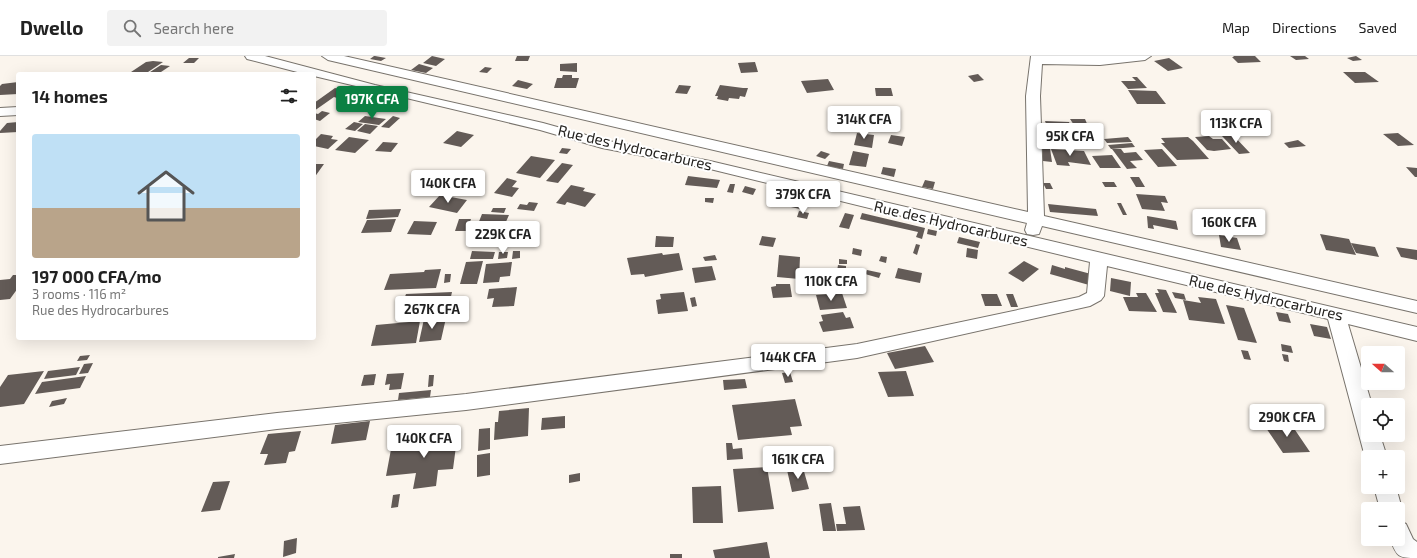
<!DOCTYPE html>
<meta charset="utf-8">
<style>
body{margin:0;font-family:"Exo 2",sans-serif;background:#f2f2f2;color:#222;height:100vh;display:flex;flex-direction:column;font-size:15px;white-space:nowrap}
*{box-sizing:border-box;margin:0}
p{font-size:13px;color:#767676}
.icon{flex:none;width:22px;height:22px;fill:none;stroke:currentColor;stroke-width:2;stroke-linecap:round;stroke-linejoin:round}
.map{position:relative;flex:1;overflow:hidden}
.panel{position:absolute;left:16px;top:16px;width:300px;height:268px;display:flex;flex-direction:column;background:#fff;border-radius:4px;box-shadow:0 4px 16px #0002}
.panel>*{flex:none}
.needle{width:26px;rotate:291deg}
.fabs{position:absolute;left:1361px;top:290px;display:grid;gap:8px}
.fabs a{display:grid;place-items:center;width:44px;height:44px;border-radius:4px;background:#fff;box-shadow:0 4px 16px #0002;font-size:20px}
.price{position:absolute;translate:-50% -34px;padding:0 9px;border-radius:4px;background:#fff;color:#222;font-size:13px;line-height:26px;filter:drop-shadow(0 1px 2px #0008)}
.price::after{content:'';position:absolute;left:50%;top:24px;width:12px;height:9px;margin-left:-6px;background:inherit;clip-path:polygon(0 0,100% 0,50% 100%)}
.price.selected{background:#0b8043;color:#fff}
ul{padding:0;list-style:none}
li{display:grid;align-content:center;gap:8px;height:212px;padding:0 16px}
li span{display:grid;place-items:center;height:124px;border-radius:4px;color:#555}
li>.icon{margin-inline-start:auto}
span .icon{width:72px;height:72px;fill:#fffc;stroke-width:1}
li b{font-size:17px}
h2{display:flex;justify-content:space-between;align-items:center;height:48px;padding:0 16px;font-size:17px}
header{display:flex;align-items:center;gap:24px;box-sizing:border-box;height:56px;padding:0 20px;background:#fff;border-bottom:1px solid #e0e0e0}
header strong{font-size:19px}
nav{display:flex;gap:22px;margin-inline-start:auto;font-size:14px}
.search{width:280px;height:36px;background:#f2f2f2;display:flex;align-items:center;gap:10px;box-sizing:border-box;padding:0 14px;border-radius:4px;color:#767676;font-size:15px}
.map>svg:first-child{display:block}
.building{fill:#635b57}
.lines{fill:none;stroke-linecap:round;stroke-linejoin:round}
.minor-casing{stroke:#78736c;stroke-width:2}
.minor{fill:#fff;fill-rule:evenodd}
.labels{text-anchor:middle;stroke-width:4;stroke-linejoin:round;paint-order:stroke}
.street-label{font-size:15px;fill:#23211e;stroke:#fff}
</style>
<header>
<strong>Dwello</strong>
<div class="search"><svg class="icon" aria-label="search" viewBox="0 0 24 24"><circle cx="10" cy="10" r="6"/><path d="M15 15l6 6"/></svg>Search here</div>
<nav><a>Map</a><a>Directions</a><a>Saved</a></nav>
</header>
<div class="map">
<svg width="1417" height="502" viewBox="0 0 1417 502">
<rect width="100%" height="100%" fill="#fbf5ed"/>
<path class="building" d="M374,0H375L386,2L381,5L370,3Z
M432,0L445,3L436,10L423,7Z
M517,0H530L528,5H515Z
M1233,0H1255L1261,6L1238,7L1232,1H1234Z
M1290,0H1305L1309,3L1296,4Z
M1356,0L1362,4L1353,5L1347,2Z
M189,2H199L194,7H183Z
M1169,2L1183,12L1168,15L1154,5Z
M153,5L163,6L145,18H128L146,6Z
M755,6L758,16L741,17L738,7Z
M577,7V16L560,15V8Z
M419,8L433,12L426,17L411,14Z
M161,9L170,10L158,18H147Z
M485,11L492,12L487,17L479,16Z
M1343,16H1365L1379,26L1355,27Z
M978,18L984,24L974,26L968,20Z
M563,19H572V22H579L576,32H554L557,22H562Z
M1132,21H1137L1147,32L1128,33L1121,25H1136Z
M828,23L834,34L807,37L801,25Z
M518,24L533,28L527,33L512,30Z
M18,26V38L0,39V30L2,28Z
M679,29L691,30L687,38L675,37Z
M720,29L743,32H748L745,41L740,40L739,43L729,42L728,45L717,43L718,40H715Z
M335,32L353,36L343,44L334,41L314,55V47Z
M875,32H891L893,40H876Z
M1128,34L1156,35L1166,48H1137Z
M322,55L330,57L320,65L314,63V57L318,58Z
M365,60L386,63L379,69L358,66Z
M393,60L400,62L389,72L381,71Z
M1070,63H1085L1088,70L1074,69Z
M1045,65L1069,66L1075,80L1050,79Z
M18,66V76L0,77V75L7,67Z
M354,66L363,68L355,75L345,73Z
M365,68L378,70L370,78L357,75Z
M457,75L474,79L461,91L443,87Z
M1075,76H1095L1097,82L1077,81Z
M857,77L874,79L872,92L854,89Z
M1398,77L1414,89L1398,90L1383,78Z
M321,78L333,80L331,83L338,84L328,93L314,90V85Z
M891,79L905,81L902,90L888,87Z
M1233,79L1250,97L1239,98L1222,80Z
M1209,80L1213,83H1222L1231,93L1214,95L1207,94L1195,81Z
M349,81L369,84L355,97L335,94Z
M1128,81L1132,86L1107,87L1104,83Z
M1188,81L1193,85L1209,103L1177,104L1161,87H1165L1161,82Z
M1298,84L1306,90L1289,92L1284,87Z
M1041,85L1049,86L1052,106L1043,105Z
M383,86L398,87L391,96L375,95Z
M1132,87L1135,91L1111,93L1108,89Z
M562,92L571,93L567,98L559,97Z
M1051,93L1084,95L1091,109L1068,106L1070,110L1057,109Z
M1112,93H1121L1124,97L1136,96L1143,104L1130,105L1137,112L1127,113Z
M1162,93L1177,110L1158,111L1144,94Z
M821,95L830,98L825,103L816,100Z
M853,95L869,98L866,111L849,109Z
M1112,99L1121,112H1100L1092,100Z
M531,100L555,104L540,122L516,117Z
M829,105L844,108L843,113L827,110Z
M562,107L573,109L558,127L546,125Z
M314,108H324L314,122Z
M883,111L896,113L894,121L881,118Z
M1406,111L1417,112V121H1415Z
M688,120L720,124L717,132L685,129Z
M1130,121H1139L1145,131H1136Z
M507,122L517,125L512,131L519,132L512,141L494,137Z
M925,124L935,126L933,133L922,131Z
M1102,126H1114L1117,131H1105Z
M1043,127H1050L1053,133H1046Z
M730,128H735L733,137L727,136Z
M571,129L585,132L583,135L596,138L585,151L567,146L565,149L556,147Z
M745,130L756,133L753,139L742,136Z
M1136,138L1165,140L1168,147L1161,146L1165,155L1142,153Z
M440,139L467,144L457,157L429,151Z
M705,142H714L713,147L705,146Z
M529,146L538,147L534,155L517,153L520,148L527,149Z
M794,146L803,148L800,153L791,151Z
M1117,147H1121L1127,159H1123Z
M1048,148L1096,153L1098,160L1050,156Z
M493,152H506L504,157L491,156Z
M401,153L398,161L366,163L369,154Z
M799,155L809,157L807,163L797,161Z
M845,157L854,159L849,173L839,171Z
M862,157L925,172L922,183L916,181L918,176L860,163Z
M482,158L509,159L505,168H478Z
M1147,160L1176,165L1178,174L1153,169L1154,173L1148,172Z
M396,163L391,176L361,177L367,164Z
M459,163H471L467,175H455Z
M414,165L437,166L431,179L407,178Z
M503,170L498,188L472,189L477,171Z
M928,173L937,175L936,180L927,178Z
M1320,178L1349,183L1356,199L1326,194Z
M1219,179L1237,182L1241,194L1221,191Z
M656,180L674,181L673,191H655Z
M762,180L776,182L773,191L759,189Z
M959,181L980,186L978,192L957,187Z
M1351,187L1375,191L1379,201L1356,197Z
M916,188L920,189L917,199L913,197Z
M1396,191L1417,194V204L1401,201Z
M853,192L862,194L861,200L852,198Z
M967,192L978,194L977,203L966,201Z
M472,195L495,196L493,203H470Z
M513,195H520V202L512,203Z
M499,196H508L507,202L498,203Z
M662,197L663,199L679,197L683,214L645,221L644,218L631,219L627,202Z
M715,199L717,204L705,205L703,201Z
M779,199L800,201L799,223L777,221Z
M881,200L887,201L886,207L879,205Z
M839,203L847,204V208H839Z
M483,205L477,228H460L466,206Z
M1024,205L1039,213L1023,226L1008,217Z
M512,206L510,220L500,221L499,226L483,227L486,208Z
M838,209L846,210V216L837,215Z
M1052,209L1065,213V211L1091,218L1089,229L1050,218Z
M712,210L716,224L695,227L692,212Z
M898,212L922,217L920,227L895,222Z
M441,213L436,232L384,234L390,218L424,216L425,214Z
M867,214L881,217L879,222L865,218Z
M445,218H451L450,226L444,227Z
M13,219H18V232L10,243L0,244V224L10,223Z
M1111,222L1131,226L1130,240L1110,235Z
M776,228H790L792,241L773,242L771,231L776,230Z
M517,231L514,250L492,251L494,242L487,243L489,233Z
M1157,233L1166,234L1177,257L1163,256L1155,237H1159Z
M452,236L450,245L403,246L406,238Z
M684,236L688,255L658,258L656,244L661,243L660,238Z
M1172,236L1184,238L1186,244L1175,242Z
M842,237L847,252L820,254L816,239Z
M1136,237H1146L1157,256L1129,255L1123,241H1138Z
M981,238H997L1002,250H985Z
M1006,238H1013L1018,251H1011Z
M695,241L697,250L692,251L690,242Z
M1198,241L1216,243L1225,268L1189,264L1183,244L1201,247Z
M450,246L448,255L401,259L403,249Z
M1226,249L1244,252L1257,287L1238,284Z
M843,256L846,262L850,261L854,272L823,276L819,266L823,265L821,259Z
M1276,256L1288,258L1291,267L1279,265Z
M446,262L441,284L419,286L424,263Z
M420,265L416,287L371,290L376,269Z
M1310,268L1327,271L1331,283L1314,280Z
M1281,288L1291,290L1293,297L1282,295Z
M925,290L934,306L895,313L887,297Z
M1241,294L1248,295L1251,304L1244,303Z
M1282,298L1288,299L1289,306L1284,305Z
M90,299L87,304L77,305L80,300Z
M93,307L88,317L79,318L84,308Z
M80,311L76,319L44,323L48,315Z
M44,315L24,348L0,351V331L8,319Z
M906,315L914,340L888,341L878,316Z
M790,316L793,326L785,327L782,317Z
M404,317L401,333L389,334L390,328L385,329L387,318Z
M376,318L374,329L361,330L364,319Z
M429,319H434L433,330L428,331Z
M86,320L80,332L35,338L42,326Z
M745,323L747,332L724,334L723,324Z
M431,334L430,341L398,344L399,337Z
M67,342L64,348L49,351L52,345Z
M795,343L802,370L790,371L792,379L738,384L732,349Z
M529,352L528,380L494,384L495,366H498L499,355Z
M565,360V372L541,374L542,362Z
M370,365L366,384L331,388L335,369Z
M1291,368L1310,396L1283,397L1264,369Z
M490,372V393L478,395L479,373Z
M301,375L295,395L289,396L286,407L264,409L268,398H260L268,378Z
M458,375L453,413L438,414L436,430L413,433L416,417L386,420L392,388L436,384L437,378Z
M726,387H732L733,393L742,392L743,403L727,404Z
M490,397V419L477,421V399Z
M767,411L774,453L738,456L733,413Z
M803,412L809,433L792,436L787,414Z
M580,417V425L569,427V419Z
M230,425L220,454L201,456L213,426Z
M721,430L723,467H693L692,431Z
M400,438L398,451L391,452L393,439Z
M831,447L836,475H823L819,448Z
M860,450L865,474L837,475L836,468H846L843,451Z
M297,482L296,497L283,501L284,485Z
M767,486L770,502H715L713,494Z
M235,498L234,502H218V501Z
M670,498H682V502H670Z"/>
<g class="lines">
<g class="minor-casing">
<path id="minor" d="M245,0H265L375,29L543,67L604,84L710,105L1417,271V285L1348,268L1372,349H1368V379H1380L1387,401H1368V407L1365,401L1328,263L1107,210L1104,240L1101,244L1090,250L857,302L466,354L277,373L0,408V390L277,357L466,338L857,288L1079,241L1087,237L1090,206L710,113L602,92L540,74L314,20V18H305L247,3Z
M322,0H344L1028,156L1026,40L1031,0H1151L1145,4L1100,9L1042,8L1040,40L1044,160L1417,245V257L1042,170L1039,178L1033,179L1027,178L1025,174L1027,167L328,4Z
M18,51V59L0,60V52Z
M1374,431H1396L1402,453L1399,460L1398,453H1380Z
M1398,464L1406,468L1413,483L1417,486V502C1398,502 1397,501 1390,483H1398Z"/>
</g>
<use href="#minor" class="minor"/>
</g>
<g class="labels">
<g class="street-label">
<text transform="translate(635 92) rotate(13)" y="5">Rue des Hydrocarbures</text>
<text transform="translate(951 168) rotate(13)" y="5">Rue des Hydrocarbures</text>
<text transform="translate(1266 242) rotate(13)" y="5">Rue des Hydrocarbures</text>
</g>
</g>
</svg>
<div class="fabs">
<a><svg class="needle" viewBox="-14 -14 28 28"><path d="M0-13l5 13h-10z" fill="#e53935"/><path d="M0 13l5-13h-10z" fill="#767676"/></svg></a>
<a><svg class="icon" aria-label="locate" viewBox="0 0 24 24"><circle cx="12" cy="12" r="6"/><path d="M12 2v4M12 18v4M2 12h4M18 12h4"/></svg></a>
<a>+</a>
<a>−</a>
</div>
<b class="price selected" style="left:372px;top:64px">197K CFA</b>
<b class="price" style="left:864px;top:84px">314K CFA</b>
<b class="price" style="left:1236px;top:88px">113K CFA</b>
<b class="price" style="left:1070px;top:101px">95K CFA</b>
<b class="price" style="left:448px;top:148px">140K CFA</b>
<b class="price" style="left:803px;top:159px">379K CFA</b>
<b class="price" style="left:1229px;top:187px">160K CFA</b>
<b class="price" style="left:503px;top:199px">229K CFA</b>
<b class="price" style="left:831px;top:246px">110K CFA</b>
<b class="price" style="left:432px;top:274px">267K CFA</b>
<b class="price" style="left:788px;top:322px">144K CFA</b>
<b class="price" style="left:1287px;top:382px">290K CFA</b>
<b class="price" style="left:424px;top:403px">140K CFA</b>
<b class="price" style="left:798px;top:424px">161K CFA</b>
<section class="panel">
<h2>14 homes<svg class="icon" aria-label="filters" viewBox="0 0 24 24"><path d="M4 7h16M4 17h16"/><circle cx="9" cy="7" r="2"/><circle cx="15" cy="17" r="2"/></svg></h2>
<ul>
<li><span style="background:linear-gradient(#bfe0f5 60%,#b9a48a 0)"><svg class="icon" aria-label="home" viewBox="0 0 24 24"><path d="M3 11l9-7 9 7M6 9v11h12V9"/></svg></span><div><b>197 000 CFA/mo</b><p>3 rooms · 116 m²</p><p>Rue des Hydrocarbures</p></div></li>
</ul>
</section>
</div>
